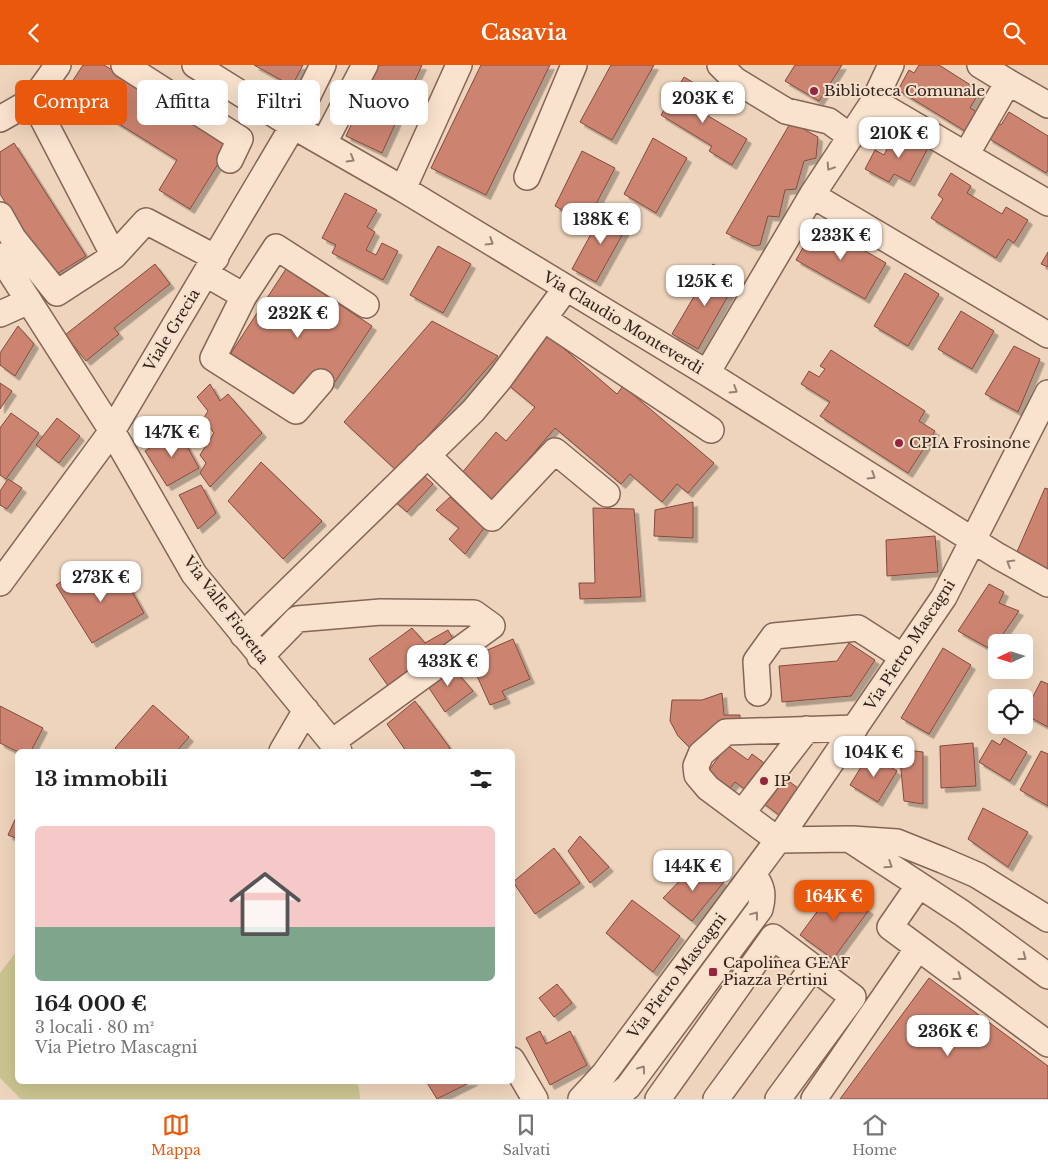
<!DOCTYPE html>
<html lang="it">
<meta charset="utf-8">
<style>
body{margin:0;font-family:"Libre Baskerville",serif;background:#f2f2f2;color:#222;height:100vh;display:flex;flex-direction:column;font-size:19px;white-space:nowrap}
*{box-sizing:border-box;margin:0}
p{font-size:16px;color:#767676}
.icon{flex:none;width:28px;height:28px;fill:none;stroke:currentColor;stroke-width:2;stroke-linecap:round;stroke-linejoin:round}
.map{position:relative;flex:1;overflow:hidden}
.side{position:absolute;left:15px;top:684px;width:500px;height:335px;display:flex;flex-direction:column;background:#fff;border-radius:8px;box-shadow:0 5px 20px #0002}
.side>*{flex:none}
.hud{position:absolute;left:15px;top:15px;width:500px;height:45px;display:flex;gap:10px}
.needle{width:32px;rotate:266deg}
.buttons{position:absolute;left:988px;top:569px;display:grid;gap:10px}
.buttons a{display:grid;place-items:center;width:45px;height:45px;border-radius:8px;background:#fff;box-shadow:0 5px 20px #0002;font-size:25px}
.price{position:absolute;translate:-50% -42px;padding:0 11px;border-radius:10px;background:#fff;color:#222;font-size:16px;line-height:32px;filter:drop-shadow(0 1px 2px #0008)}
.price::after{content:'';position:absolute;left:50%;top:30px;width:15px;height:11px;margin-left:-8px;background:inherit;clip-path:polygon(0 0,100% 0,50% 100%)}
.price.selected{background:#ea580c;color:#fff}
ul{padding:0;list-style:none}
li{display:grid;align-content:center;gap:10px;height:265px;padding:0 20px}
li+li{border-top:1px solid #e0e0e0}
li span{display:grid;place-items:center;height:155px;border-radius:8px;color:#555}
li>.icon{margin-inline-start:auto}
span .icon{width:90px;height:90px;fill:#fffc;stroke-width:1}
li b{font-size:21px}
h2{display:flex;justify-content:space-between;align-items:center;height:60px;padding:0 20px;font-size:21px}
.tag{padding:0 18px;border-radius:8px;background:#fff;box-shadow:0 5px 20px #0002;font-size:18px;line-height:45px}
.tag.selected{background:#ea580c;color:#fff}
header{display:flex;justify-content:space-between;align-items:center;height:65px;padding:0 20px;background:#ea580c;color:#fff;font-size:22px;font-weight:600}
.dock{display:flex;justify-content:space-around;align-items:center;height:70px;border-top:1px solid #e0e0e0;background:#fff;font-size:14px;color:#767676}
.dock a{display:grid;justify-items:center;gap:2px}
.dock .selected{color:#ea580c}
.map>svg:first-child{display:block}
.green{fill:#cbc590}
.building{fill:#cc8471;stroke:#84493c;filter:url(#shadow)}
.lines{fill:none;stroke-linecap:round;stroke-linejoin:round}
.minor-casing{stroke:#856556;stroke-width:28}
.minor{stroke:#f9e3cf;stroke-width:25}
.oneway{stroke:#968275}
.poi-dot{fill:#94263e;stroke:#f5e0cb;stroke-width:2}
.labels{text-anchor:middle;stroke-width:4;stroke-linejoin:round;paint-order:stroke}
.poi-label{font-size:15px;fill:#34211b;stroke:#f5e0cb;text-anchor:start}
.street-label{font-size:15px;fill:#34211b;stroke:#f5e0cb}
</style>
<header><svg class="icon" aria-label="back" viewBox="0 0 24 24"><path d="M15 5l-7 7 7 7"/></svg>Casavia<svg class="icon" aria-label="search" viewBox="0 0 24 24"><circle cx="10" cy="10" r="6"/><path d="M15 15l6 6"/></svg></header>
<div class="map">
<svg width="1048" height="1034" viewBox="0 0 1048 1034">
<defs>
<filter id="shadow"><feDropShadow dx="4.5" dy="4.5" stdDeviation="0" flood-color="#0004"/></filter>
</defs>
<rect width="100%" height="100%" fill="#eed4bc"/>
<path class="green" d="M17,886L18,1016H355L359,1023L360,1034H21L0,1013V908Z"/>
<path class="building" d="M83,0H104L231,78L190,144L159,125L177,95L66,26Z
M254,0H303L292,21Z
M379,0H422L382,88L346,71Z
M481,0H550L486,130L431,103Z
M611,0H654L612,75L580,57Z
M795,0H842L819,36L785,16Z
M919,0H939L980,26L970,43L977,47L965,66L898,25L909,5L914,8Z
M684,12L699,21L688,39L747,74L732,100L709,86L712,81L661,50Z
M1009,47L1048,71V105L1046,108L988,73L998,58L1001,60Z
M791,57L818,72L816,93L804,96L796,124L785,125L779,152L768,151L760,180L753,181L726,168Z
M905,66L930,79L910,117L894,109L889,117L865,104L875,85L884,90L888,82L895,85Z
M653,73L687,93L656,148L624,129Z
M14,78L86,191L52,212L0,129V87Z
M582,86L615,103L586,158L555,141Z
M951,108L971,121L967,128L1002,149L1006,142L1028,155L1014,178L1008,174L996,193L931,153L943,134L938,130Z
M345,128L377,145L367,162L375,167L366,185L376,190L382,178L398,186L383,215L332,188L336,180L322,173Z
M604,145L630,156L596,217L572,204Z
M817,158L886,198L865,234L796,195Z
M438,181L471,199L443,248L410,230Z
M1048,187V202L1041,199Z
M155,199L170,219L114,263L119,269L86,296L65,270Z
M713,199L738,213L698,284L672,269Z
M286,204L372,261L333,320L317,309L296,340L227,294Z
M905,208L939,229L908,281L874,261Z
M961,246L994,266L972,304L938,284Z
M432,256L498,291L397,406L344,357Z
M18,261L34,279L15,311L0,300V288Z
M548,270L617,329L623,321L714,398L688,428L677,419L662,437L630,409L621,419L555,363L488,442L456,415L496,367L506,376L535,342L507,319Z
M1014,281L1040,294L1018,347L985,329Z
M831,285L925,346L919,356L935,366L908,408L820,351L830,337L801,319L809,306L819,312L825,304L820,301Z
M0,318L12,326L0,344Z
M210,319L220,336L228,329L262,368L210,422L200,408L206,398L200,390L214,368L203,354L208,346L197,332Z
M11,348L39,368L6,414L0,410V363Z
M57,353L80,371L59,398L36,380Z
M178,365L199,403L167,421L145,386Z
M261,397L322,456L283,494L228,436Z
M419,406L433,419L407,447L392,434Z
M8,414L22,423L7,444L0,440V426Z
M201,420L216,448L198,464L179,430Z
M1045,423L1048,424V506L1016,489Z
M450,432L484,463L465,489L449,474L459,463L436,445Z
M693,437V473L654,471L655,445Z
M593,443L634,444L641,532L580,534L579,518H595Z
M935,471L938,507L887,511L886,475Z
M112,499L130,523L144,548L92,578L56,520L76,507L86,521Z
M989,519L1004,527L999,538L1019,546L992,585L958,566Z
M412,563L425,578L448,565L456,579L391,625L369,594Z
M513,574L530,614L502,626L506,634L490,640L469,593Z
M849,578L875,595L851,631L782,637L779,601L837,596Z
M943,583L971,600L929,669L901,653Z
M448,597L473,626L445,647L425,617Z
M1041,616L1048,619V662L1024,649Z
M722,628L724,650H740V657L693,686L678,671L670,656L672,635H702Z
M415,636L450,683L446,686H406L387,659Z
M153,640L189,672L177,686H119L115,683Z
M0,641L43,663L31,686L18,687L0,678Z
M1004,673L1027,687L1010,716L979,697L992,675L1000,680Z
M973,678L976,721L941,723L940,681Z
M727,680L748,695L752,689L798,723L779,750L735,717L727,727L705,711Z
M899,684L923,687V739L904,736Z
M1041,686L1048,689V741L1020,725Z
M869,689L897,706L878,737L850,720Z
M983,743L1028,767L1008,802L968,774Z
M18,748V774L8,770Z
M580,771L609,802L590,818L568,786Z
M554,783L580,818L535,849L513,817Z
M694,801L724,817L692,856L663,833Z
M836,821L869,845L833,894L800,870Z
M632,835L680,871L653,907L606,868Z
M929,913L1048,1001V1034H840Z
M557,919L572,938L554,952L539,933Z
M540,966L546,979L570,966L587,1000L550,1020L526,973Z
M426,1016H473L437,1034Z"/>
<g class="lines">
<g class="minor-casing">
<path id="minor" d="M124,0L240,74L230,95
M195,0L293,61L403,124L707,308L998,491L1048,519
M720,0L735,15L786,46L829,56L851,72
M1008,17L1048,40
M33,35L58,0
M874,36L1048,138
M0,54L33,35L114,191L146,156L216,193
M324,78L365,0
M966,90L1008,17L980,0
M527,112L574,0
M403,124L459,0
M812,130L1048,270
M0,150L13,173L57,228L114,191
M0,191L112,366L194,509L339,686
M206,209L244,231L276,182L366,240
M244,231L213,293L296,346L321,317
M0,249L29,236
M544,254L711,365
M707,308L812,130L874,36L891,0
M427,390L492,453L555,386L607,429
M0,518L112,366L293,61L323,0
M243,570L473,346L499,315L566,223
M260,592L297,554L381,547L474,548L492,561L332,677
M758,628L756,596L774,571L858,563L903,592
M855,663L726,667L701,689L696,701L697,710L708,723L778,775L849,774L962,848L1048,911
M282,686L306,645
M742,748L807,664
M852,774L897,777L942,795L977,810L1048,854
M919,820L890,862L1048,979
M512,995L535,1034
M581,1034L604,1009L778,775L944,532L1048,328
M606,1034L619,1029L628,1022L760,844C764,829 762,821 753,809
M658,1034L773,872L853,932L778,1034
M716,1034L813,902
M814,1034L918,883"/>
</g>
<use href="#minor" class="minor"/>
</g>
<defs><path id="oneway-chevron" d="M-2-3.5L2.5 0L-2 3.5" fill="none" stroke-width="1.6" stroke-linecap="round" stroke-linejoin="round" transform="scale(1.25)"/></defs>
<g class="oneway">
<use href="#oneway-chevron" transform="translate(351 94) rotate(30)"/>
<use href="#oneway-chevron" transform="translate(830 102) rotate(123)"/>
<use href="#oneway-chevron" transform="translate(490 177) rotate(32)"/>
<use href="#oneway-chevron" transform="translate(734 325) rotate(32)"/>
<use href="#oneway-chevron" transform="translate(872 411) rotate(32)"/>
<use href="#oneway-chevron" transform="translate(1010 498) rotate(-149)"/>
<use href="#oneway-chevron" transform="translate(889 800) rotate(33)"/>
<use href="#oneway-chevron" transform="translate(755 850) rotate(-53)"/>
<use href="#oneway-chevron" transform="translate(1023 892) rotate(37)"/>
<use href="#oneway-chevron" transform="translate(958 912) rotate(36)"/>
<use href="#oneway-chevron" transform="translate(642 1004) rotate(-54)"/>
</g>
<g class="poi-dot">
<circle cx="814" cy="26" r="5"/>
<circle cx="899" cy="378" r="5"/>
<circle cx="764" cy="716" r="5"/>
<rect x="708" y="902" width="10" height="10" rx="2.5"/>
</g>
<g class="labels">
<g class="poi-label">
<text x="824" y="31">Biblioteca Comunale</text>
<text x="909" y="383">CPIA Frosinone</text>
<text x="774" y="721">IP</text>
<text x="723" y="903">Capolinea GEAF<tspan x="723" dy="17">Piazza Pertini</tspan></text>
</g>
<g class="street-label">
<text transform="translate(623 258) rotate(31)" y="5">Via Claudio Monteverdi</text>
<text transform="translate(172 265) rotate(-59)" y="5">Viale Grecia</text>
<text transform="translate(226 545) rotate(53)" y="5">Via Valle Fioretta</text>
<text transform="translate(910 580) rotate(-57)" y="5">Via Pietro Mascagni</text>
<text transform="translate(677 911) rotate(-53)" y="5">Via Pietro Mascagni</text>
</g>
</g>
</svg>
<div class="buttons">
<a><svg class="needle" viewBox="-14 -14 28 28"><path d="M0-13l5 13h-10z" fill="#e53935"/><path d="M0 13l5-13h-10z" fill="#767676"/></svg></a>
<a><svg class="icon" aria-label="locate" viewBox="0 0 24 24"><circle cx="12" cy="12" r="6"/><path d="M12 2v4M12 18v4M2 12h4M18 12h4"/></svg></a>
</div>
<b class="price" style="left:703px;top:59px">203K €</b>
<b class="price" style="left:899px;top:94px">210K €</b>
<b class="price" style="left:601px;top:180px">138K €</b>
<b class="price" style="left:841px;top:196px">233K €</b>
<b class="price" style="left:705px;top:242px">125K €</b>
<b class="price" style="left:298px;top:274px">232K €</b>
<b class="price" style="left:172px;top:393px">147K €</b>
<b class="price" style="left:101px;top:538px">273K €</b>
<b class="price" style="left:448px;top:622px">433K €</b>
<b class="price" style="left:874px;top:713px">104K €</b>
<b class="price" style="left:693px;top:827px">144K €</b>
<b class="price selected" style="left:834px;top:857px">164K €</b>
<b class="price" style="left:948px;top:992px">236K €</b>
<div class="hud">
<a class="tag selected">Compra</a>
<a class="tag">Affitta</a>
<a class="tag">Filtri</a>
<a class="tag">Nuovo</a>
</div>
<section class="side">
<h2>13 immobili<svg class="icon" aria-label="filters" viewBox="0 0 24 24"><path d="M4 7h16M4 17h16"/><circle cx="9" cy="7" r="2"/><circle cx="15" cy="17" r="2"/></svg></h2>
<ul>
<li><span style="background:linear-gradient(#f6c9c9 65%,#7fa58c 0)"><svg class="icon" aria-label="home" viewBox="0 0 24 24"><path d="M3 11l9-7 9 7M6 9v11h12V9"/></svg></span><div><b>164 000 €</b><p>3 locali · 80 m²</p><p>Via Pietro Mascagni</p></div></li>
</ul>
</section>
</div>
<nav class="dock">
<a class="selected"><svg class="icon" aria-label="map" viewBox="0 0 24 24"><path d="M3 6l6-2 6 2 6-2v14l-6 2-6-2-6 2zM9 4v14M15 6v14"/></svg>Mappa</a>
<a><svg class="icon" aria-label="saved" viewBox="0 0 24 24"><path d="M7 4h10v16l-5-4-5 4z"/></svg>Salvati</a>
<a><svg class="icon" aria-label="home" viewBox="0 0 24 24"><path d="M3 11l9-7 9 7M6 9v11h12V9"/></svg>Home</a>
</nav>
